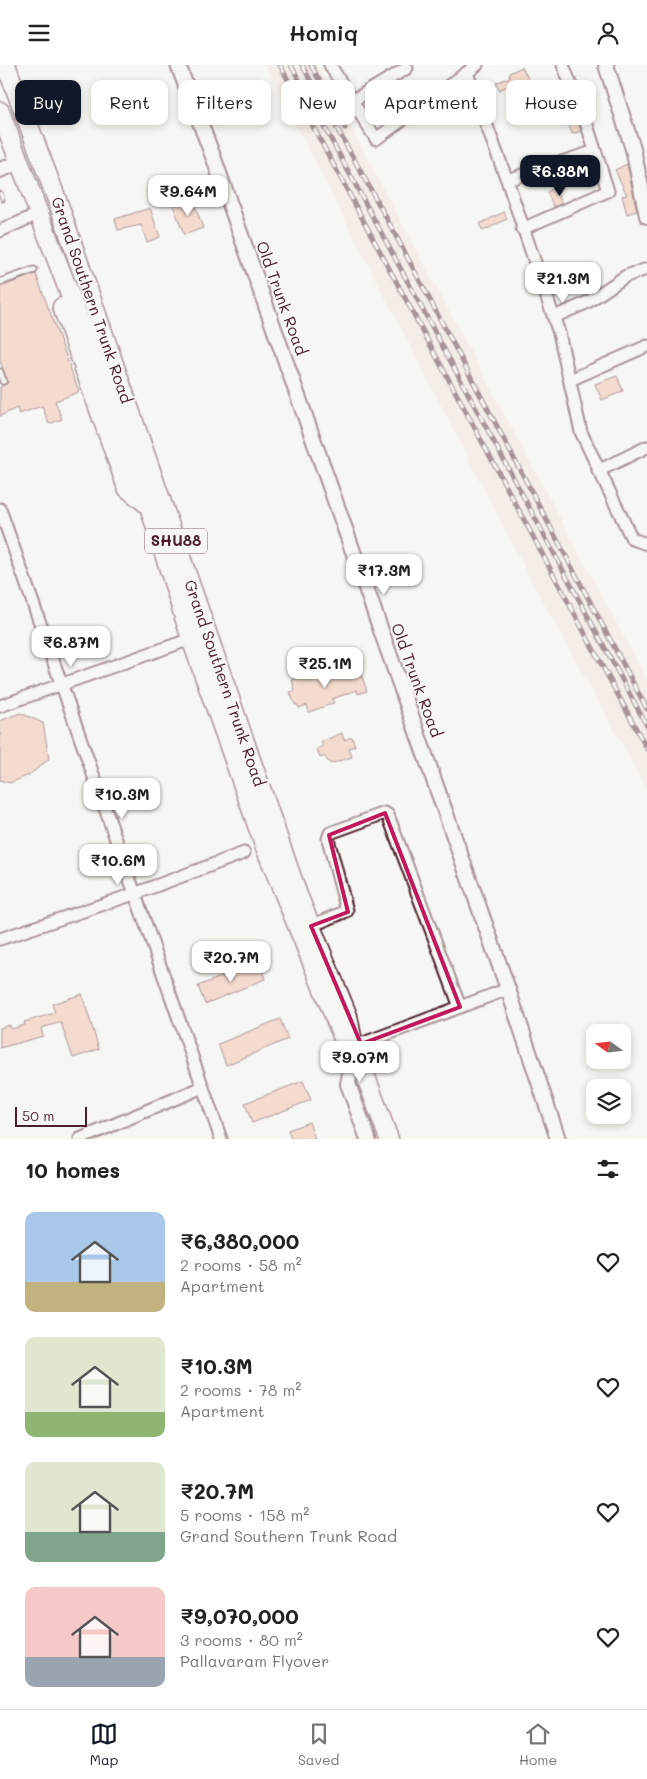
<!DOCTYPE html>
<meta charset="utf-8">
<style>
body{margin:0;font-family:Mali,sans-serif;background:#f2f2f2;color:#222;height:100vh;display:flex;flex-direction:column;font-size:19px;white-space:nowrap}
*{box-sizing:border-box;margin:0}
p{font-size:16px;color:#767676}
.icon{flex:none;width:28px;height:28px;fill:none;stroke:currentColor;stroke-width:2;stroke-linecap:round;stroke-linejoin:round}
.map{position:relative;height:1074px;overflow:hidden}
.drawer{display:flex;flex-direction:column;background:#fff;flex:1}
.drawer>*{flex:none}
.top-card{position:absolute;left:15px;top:15px;width:618px;height:45px;display:flex;gap:10px}
.needle{width:32px;rotate:285deg}
.fabs{position:absolute;left:586px;top:959px;display:grid;gap:10px}
.fabs a{display:grid;place-items:center;width:45px;height:45px;border-radius:10px;background:#fff;box-shadow:0 2px 8px #0003;font-size:25px}
.scale{position:absolute;left:15px;bottom:12px;width:72px;box-sizing:border-box;padding-left:5px;border:2px solid #4a1f2b;border-top:0;font-size:14px;line-height:18px;white-space:nowrap;color:#4a1f2b;-webkit-text-stroke:4px #f6f6f2;paint-order:stroke}
.price{position:absolute;translate:-50% -42px;padding:0 11px;border-radius:10px;background:#fff;color:#222;font-size:16px;line-height:32px;filter:drop-shadow(0 1px 2px #0008)}
.price::after{content:'';position:absolute;left:50%;top:30px;width:15px;height:11px;margin-left:-8px;background:inherit;clip-path:polygon(0 0,100% 0,50% 100%)}
.price.active{background:#111827;color:#fff}
ul{padding:0;list-style:none}
li{display:flex;align-items:center;gap:15px;height:125px;padding:0 25px}
li span{display:grid;place-items:center;flex:none;width:140px;height:100px;border-radius:10px;color:#555}
li>.icon{margin-inline-start:auto}
span .icon{width:60px;height:60px;fill:#fffc;stroke-width:1}
li b{font-size:21px}
h2{display:flex;justify-content:space-between;align-items:center;height:60px;padding:0 25px;font-size:21px}
.chip{padding:0 18px;border-radius:10px;background:#fff;box-shadow:0 2px 8px #0003;font-size:18px;line-height:45px}
.chip.active{background:#111827;color:#fff}
header{display:flex;justify-content:space-between;align-items:center;height:65px;padding:0 25px;background:#fff;font-size:22px;font-weight:600}
.menu{display:flex;justify-content:space-around;align-items:center;height:70px;border-top:1px solid #e0e0e0;background:#fff;font-size:14px;color:#767676}
.menu a{display:grid;justify-items:center;gap:2px}
.menu .active{color:#111827}
.map>svg:first-child{display:block}
.built{fill:#f4e4db}
.building{fill:#f1bba5;stroke:#4a1f2b}
.lines{fill:none;stroke-linecap:round;stroke-linejoin:round}
.service-casing{stroke:#4a1f2b;stroke-width:9}
.minor-casing{stroke:#4a1f2b;stroke-width:15}
.tertiary-casing{stroke:#4a1f2b;stroke-width:18}
.primary-casing{stroke:#4a1f2b;stroke-width:21}
.service{stroke:#f6f6f2;stroke-width:5.5}
.minor{stroke:#f6f6f2;stroke-width:11}
.tertiary{stroke:#f6f6f2;stroke-width:14}
.primary{stroke:#f6f6f2;stroke-width:18}
.rail-casing{stroke:#4a1f2b;stroke-width:5}
.rail{stroke:#f6f6f2;stroke-width:3;stroke-dasharray:9;stroke-linecap:butt}
.marked{fill:none;stroke:#c2185b;stroke-width:4;stroke-linejoin:round}
.labels{text-anchor:middle;stroke-width:4;stroke-linejoin:round;paint-order:stroke}
.shield{fill:#f6f6f2;stroke:#7e6067;stroke-width:1}
.shield-label{font-size:15px;font-weight:bold;fill:#4a1f2b}
.street-label{font-size:16px;fill:#4a1f2b;stroke:#f6f6f2}
</style>
<header><svg class="icon" aria-label="menu" viewBox="0 0 24 24"><path d="M4 6h16M4 12h16M4 18h16"/></svg>Homiq<svg class="icon" aria-label="person" viewBox="0 0 24 24"><circle cx="12" cy="8" r="4"/><path d="M4 21q1-7 8-7t8 7"/></svg></header>
<div class="map">
<svg width="647" height="1074" viewBox="0 0 647 1074">
<rect width="100%" height="100%" fill="#f6f6f2"/>
<filter id="ink" filterUnits="userSpaceOnUse"><feTurbulence type="fractalNoise" baseFrequency=".02" numOctaves="2"/><feDisplacementMap in="SourceGraphic" scale="10" xChannelSelector="R" yChannelSelector="G"/><feConvolveMatrix kernelMatrix="1 2 1 2 8 2 1 2 1" color-interpolation-filters="sRGB"/></filter>
<g filter="url(#ink)">
<path class="built" d="M265,0H317L647,615V725L532,517Z"/>
<path class="building" d="M522,2L540,37L529,41L519,16L499,25L496,18L510,12L509,8Z
M575,49L581,66L572,69L566,52Z
M627,99L637,146L627,149L622,131L627,130L615,105Z
M554,123L562,138L554,142L547,127Z
M192,133L203,163L184,170L173,140Z
M150,143L160,172L147,177L141,160L118,165L115,154Z
M504,147L507,154L483,166L479,159Z
M36,209L79,327L55,336L62,354L49,359L42,341L19,349L17,343L0,351V322L8,318L0,296V222Z
M617,311L623,326L602,335L595,319Z
M359,603L367,626L358,629L357,625L332,634L334,638L309,647L307,640L299,643L297,639L295,640L290,627L295,626L292,615L320,605L324,615Z
M20,648L43,658L49,694L29,710L10,718L0,715V656Z
M342,668L344,675L352,672L355,681L349,683L352,692L330,699L324,691L320,693L317,684L323,681L321,677Z
M259,897L265,914L205,939L198,921Z
M82,929L99,984L73,993L61,958H59L41,963L43,971L0,983V963L10,960L11,964L25,960L24,957L55,948L52,939Z
M280,954L288,974L226,1000L218,979Z
M303,1016L311,1035L252,1058L245,1038Z
M309,1057L315,1074H291L288,1065Z"/>
<g class="lines">
<g class="service-casing">
<path id="service" d="M0,217L34,205
M0,307L3,316"/>
</g>
<g class="minor-casing">
<path id="minor" d="M330,0L376,74L477,0
M467,8L507,115L559,268L581,367L632,474L647,479
M352,36L407,3
M507,115L595,86
M522,164L608,126L586,57L563,0
M0,166L29,153
M554,252L586,238L626,211L647,204
M570,315L647,281
M598,406L647,382
M0,444L221,1074
M0,641L191,574
M311,861L347,846L328,774L330,768L385,748L388,750L460,942
M0,874L134,829L244,788
M361,979L508,924
M80,1074L203,1022"/>
</g>
<g class="tertiary-casing">
<path id="tertiary" d="M178,0L214,94L508,924L558,1074
M606,0L633,84L647,151
M0,105L10,101
M352,997L348,1019L368,1074"/>
</g>
<g class="primary-casing">
<path id="primary" d="M6,0L59,140L298,830L348,951L353,977L389,1074
M0,46L142,419L191,574L264,780L347,983
M62,242L127,423L149,441"/>
</g>
<use href="#service" class="service"/>
<use href="#minor" class="minor"/>
<use href="#tertiary" class="tertiary"/>
<use href="#primary" class="primary"/>
<g class="rail-casing">
<path id="rail" d="M280,0L647,684
M291,0L647,661
M302,0L388,156L647,644
M311,0L345,63
M0,127L3,135"/>
</g>
<use href="#rail" class="rail"/>
</g>
</g>
<path d="M0 0H647V1074H0ZM385,748L460,942L361,979L311,861L348,847L329,770Z" fill="#f6f6f2" fill-opacity=".55" fill-rule="evenodd"/>
<path class="marked" d="M385,748L460,942L361,979L311,861L348,847L329,770Z"/>
<g class="labels">
<rect class="shield" x="145" y="463.5" width="62" height="25" rx="4"/>
<g class="shield-label">
<text x="176" y="481">SHU88</text>
</g>
<g class="street-label">
<text transform="translate(282 233) rotate(70)" y="6">Old Trunk Road</text>
<text transform="translate(92 235) rotate(71)" y="6">Grand Southern Trunk Road</text>
<text transform="translate(417 615) rotate(70)" y="6">Old Trunk Road</text>
<text transform="translate(225 618) rotate(71)" y="6">Grand Southern Trunk Road</text>
</g>
</g>
</svg>
<div class="fabs">
<a><svg class="needle" viewBox="-14 -14 28 28"><path d="M0-13l5 13h-10z" fill="#e53935"/><path d="M0 13l5-13h-10z" fill="#767676"/></svg></a>
<a><svg class="icon" aria-label="layers" viewBox="0 0 24 24"><path d="M12 4l9 5-9 5-9-5zM3 14l9 5 9-5"/></svg></a>
</div>
<div class="scale">50 m</div>
<b class="price active" style="left:560px;top:132px">₹6.38M</b>
<b class="price" style="left:188px;top:152px">₹9.64M</b>
<b class="price" style="left:563px;top:239px">₹21.3M</b>
<b class="price" style="left:384px;top:531px">₹17.3M</b>
<b class="price" style="left:71px;top:603px">₹6.87M</b>
<b class="price" style="left:325px;top:624px">₹25.1M</b>
<b class="price" style="left:122px;top:755px">₹10.3M</b>
<b class="price" style="left:118px;top:821px">₹10.6M</b>
<b class="price" style="left:231px;top:918px">₹20.7M</b>
<b class="price" style="left:360px;top:1018px">₹9.07M</b>
<div class="top-card">
<a class="chip active">Buy</a>
<a class="chip">Rent</a>
<a class="chip">Filters</a>
<a class="chip">New</a>
<a class="chip">Apartment</a>
<a class="chip">House</a>
</div>
</div>
<section class="drawer">
<h2>10 homes<svg class="icon" aria-label="filters" viewBox="0 0 24 24"><path d="M4 7h16M4 17h16"/><circle cx="9" cy="7" r="2"/><circle cx="15" cy="17" r="2"/></svg></h2>
<ul>
<li><span style="background:linear-gradient(#a9c7e8 70%,#c2b280 0)"><svg class="icon" aria-label="home" viewBox="0 0 24 24"><path d="M3 11l9-7 9 7M6 9v11h12V9"/></svg></span><div><b>₹6,380,000</b><p>2 rooms · 58 m²</p><p>Apartment</p></div><svg class="icon" aria-label="heart" viewBox="0 0 24 24"><path d="M12 20l-8-8c-3-5 5-10 8-4 3-6 11-1 8 4z"/></svg></li>
<li><span style="background:linear-gradient(#dfe7d0 75%,#8fb573 0)"><svg class="icon" aria-label="home" viewBox="0 0 24 24"><path d="M3 11l9-7 9 7M6 9v11h12V9"/></svg></span><div><b>₹10.3M</b><p>2 rooms · 78 m²</p><p>Apartment</p></div><svg class="icon" aria-label="heart" viewBox="0 0 24 24"><path d="M12 20l-8-8c-3-5 5-10 8-4 3-6 11-1 8 4z"/></svg></li>
<li><span style="background:linear-gradient(#dfe7d0 70%,#7fa58c 0)"><svg class="icon" aria-label="home" viewBox="0 0 24 24"><path d="M3 11l9-7 9 7M6 9v11h12V9"/></svg></span><div><b>₹20.7M</b><p>5 rooms · 158 m²</p><p>Grand Southern Trunk Road</p></div><svg class="icon" aria-label="heart" viewBox="0 0 24 24"><path d="M12 20l-8-8c-3-5 5-10 8-4 3-6 11-1 8 4z"/></svg></li>
<li><span style="background:linear-gradient(#f6c9c9 70%,#9aa5b1 0)"><svg class="icon" aria-label="home" viewBox="0 0 24 24"><path d="M3 11l9-7 9 7M6 9v11h12V9"/></svg></span><div><b>₹9,070,000</b><p>3 rooms · 80 m²</p><p>Pallavaram Flyover</p></div><svg class="icon" aria-label="heart" viewBox="0 0 24 24"><path d="M12 20l-8-8c-3-5 5-10 8-4 3-6 11-1 8 4z"/></svg></li>
</ul>
</section>
<nav class="menu">
<a class="active"><svg class="icon" aria-label="map" viewBox="0 0 24 24"><path d="M3 6l6-2 6 2 6-2v14l-6 2-6-2-6 2zM9 4v14M15 6v14"/></svg>Map</a>
<a><svg class="icon" aria-label="saved" viewBox="0 0 24 24"><path d="M7 4h10v16l-5-4-5 4z"/></svg>Saved</a>
<a><svg class="icon" aria-label="home" viewBox="0 0 24 24"><path d="M3 11l9-7 9 7M6 9v11h12V9"/></svg>Home</a>
</nav>
